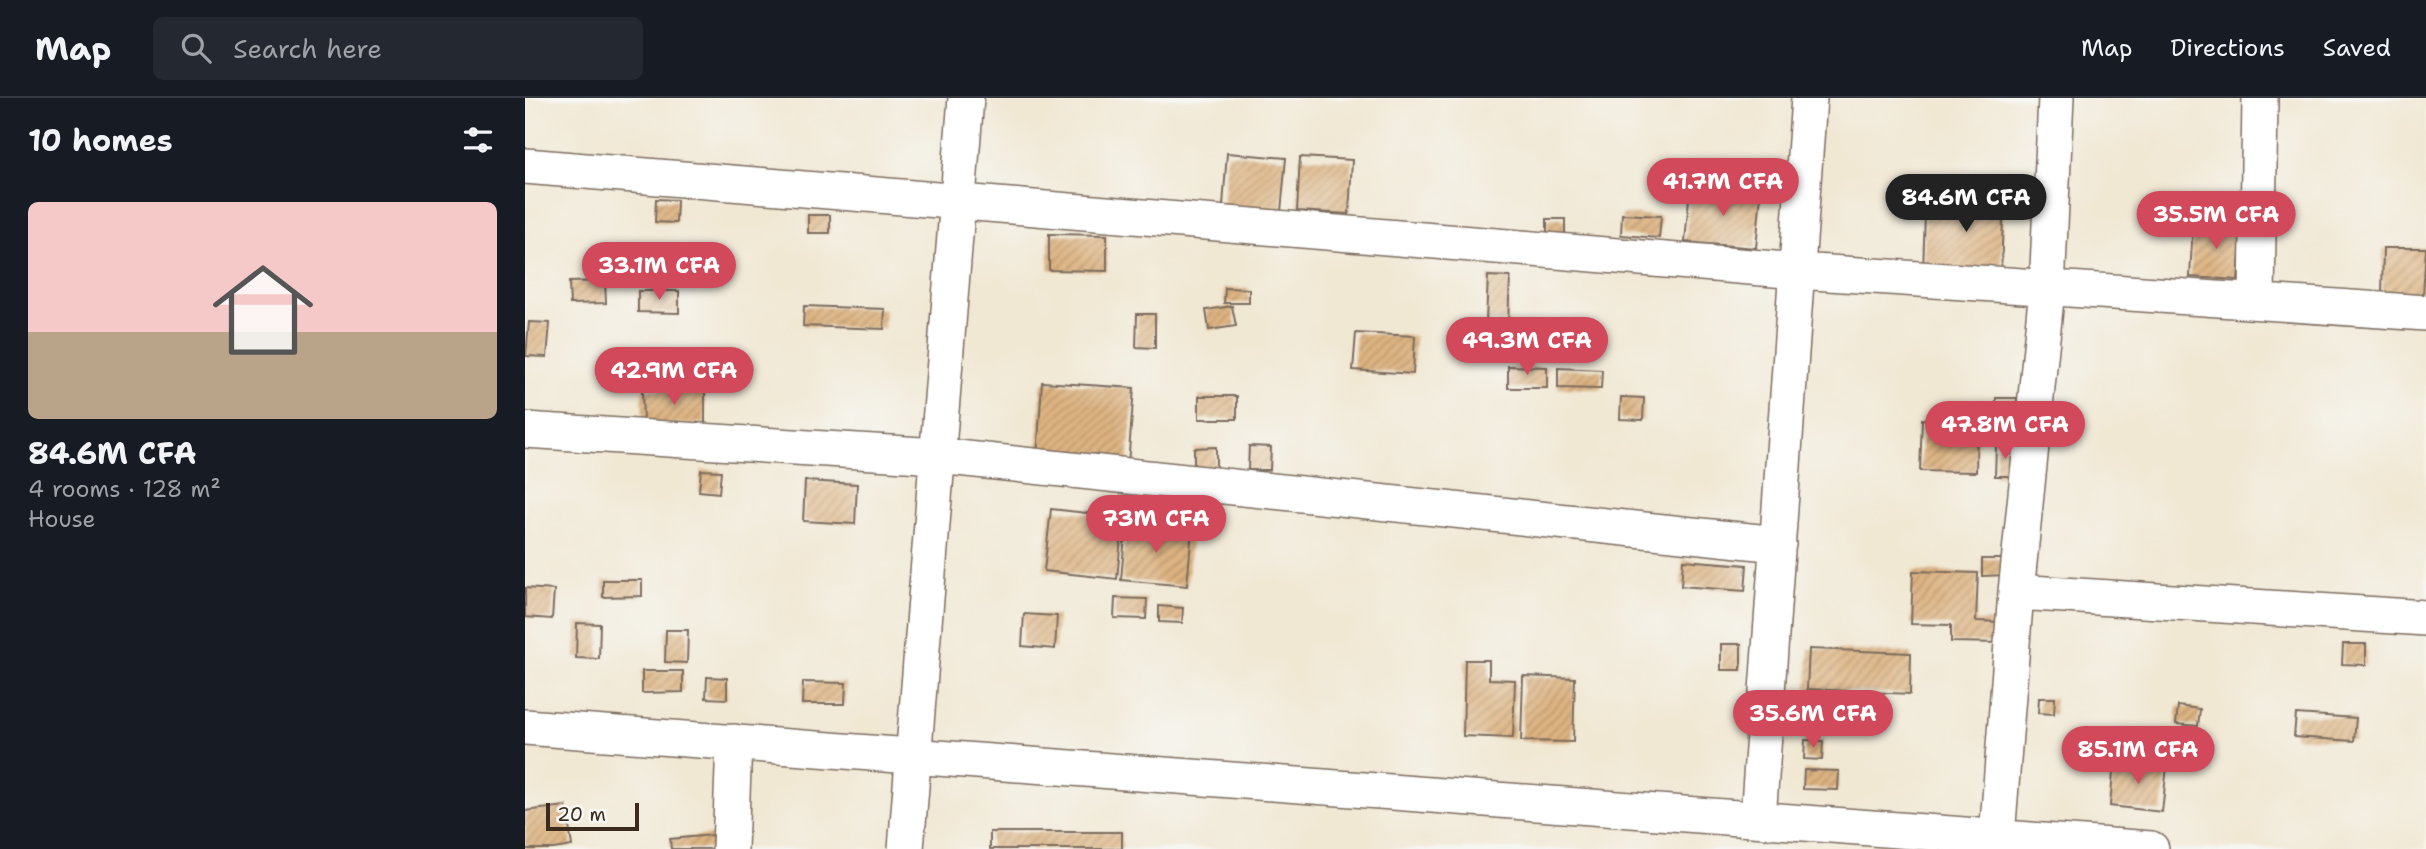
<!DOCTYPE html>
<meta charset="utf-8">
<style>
body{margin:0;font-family:"Shantell Sans",sans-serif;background:#242831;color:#f1f3f6;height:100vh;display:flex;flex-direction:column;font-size:26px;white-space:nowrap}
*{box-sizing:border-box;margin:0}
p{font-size:23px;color:#9ea1a6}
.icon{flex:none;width:38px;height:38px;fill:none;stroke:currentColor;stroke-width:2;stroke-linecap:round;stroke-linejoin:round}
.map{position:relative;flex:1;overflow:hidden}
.drawer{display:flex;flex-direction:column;background:#171b24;width:525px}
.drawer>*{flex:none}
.scale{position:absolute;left:21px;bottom:18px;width:93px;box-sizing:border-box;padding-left:7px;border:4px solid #3b2a1e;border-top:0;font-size:19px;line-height:24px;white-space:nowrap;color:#3b2a1e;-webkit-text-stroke:5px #f6f6f2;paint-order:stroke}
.price{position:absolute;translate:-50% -60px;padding:0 16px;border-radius:24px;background:#d1495b;color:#fff;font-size:23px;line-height:46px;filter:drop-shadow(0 2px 4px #0008)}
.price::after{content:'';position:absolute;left:50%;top:42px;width:21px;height:16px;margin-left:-10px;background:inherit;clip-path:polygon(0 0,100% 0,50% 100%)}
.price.active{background:#222;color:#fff}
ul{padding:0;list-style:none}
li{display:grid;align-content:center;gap:14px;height:371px;padding:0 28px}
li+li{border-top:2px solid #363941}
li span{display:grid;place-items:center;height:217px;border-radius:10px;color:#555}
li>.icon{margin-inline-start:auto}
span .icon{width:126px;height:126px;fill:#fffc;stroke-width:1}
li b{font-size:30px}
h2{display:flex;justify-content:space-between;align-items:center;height:84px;padding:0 28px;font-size:30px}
header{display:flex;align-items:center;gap:42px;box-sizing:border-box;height:98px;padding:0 35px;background:#171b24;border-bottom:2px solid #363941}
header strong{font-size:33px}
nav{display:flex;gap:38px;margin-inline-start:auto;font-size:24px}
.search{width:490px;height:63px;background:#242831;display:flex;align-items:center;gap:18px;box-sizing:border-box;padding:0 24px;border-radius:10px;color:#9ea1a6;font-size:26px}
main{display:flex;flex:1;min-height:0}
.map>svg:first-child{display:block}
.building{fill:url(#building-hatch)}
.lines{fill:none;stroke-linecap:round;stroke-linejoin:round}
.street-casing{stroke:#7b6c5e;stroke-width:38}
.street{stroke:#fff;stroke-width:35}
</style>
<header>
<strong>Map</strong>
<div class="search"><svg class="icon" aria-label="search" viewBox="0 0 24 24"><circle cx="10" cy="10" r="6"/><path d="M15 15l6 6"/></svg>Search here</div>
<nav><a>Map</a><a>Directions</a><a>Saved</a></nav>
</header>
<main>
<section class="drawer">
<h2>10 homes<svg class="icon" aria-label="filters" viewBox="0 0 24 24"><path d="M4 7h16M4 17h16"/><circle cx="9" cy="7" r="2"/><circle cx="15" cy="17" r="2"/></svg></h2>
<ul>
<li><span style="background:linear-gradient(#f6c9c9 60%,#b9a48a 0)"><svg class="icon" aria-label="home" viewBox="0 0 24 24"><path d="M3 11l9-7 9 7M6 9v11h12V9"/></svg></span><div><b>84.6M CFA</b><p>4 rooms · 128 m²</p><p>House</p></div></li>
</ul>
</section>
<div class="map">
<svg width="1901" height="751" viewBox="0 0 1901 751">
<defs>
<pattern id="building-hatch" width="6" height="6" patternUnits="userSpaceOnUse" patternTransform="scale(1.75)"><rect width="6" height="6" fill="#deb482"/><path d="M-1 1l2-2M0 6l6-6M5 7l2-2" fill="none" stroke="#b5936a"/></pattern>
</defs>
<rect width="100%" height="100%" fill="#f6f6f2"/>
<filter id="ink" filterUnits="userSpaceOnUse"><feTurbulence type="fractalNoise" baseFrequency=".0143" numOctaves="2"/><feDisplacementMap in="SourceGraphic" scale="14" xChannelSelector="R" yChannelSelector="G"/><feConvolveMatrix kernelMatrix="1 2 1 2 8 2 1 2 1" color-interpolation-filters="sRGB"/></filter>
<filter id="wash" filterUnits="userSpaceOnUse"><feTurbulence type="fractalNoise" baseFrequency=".00686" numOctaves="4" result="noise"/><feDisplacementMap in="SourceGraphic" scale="28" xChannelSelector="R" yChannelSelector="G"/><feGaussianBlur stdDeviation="1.57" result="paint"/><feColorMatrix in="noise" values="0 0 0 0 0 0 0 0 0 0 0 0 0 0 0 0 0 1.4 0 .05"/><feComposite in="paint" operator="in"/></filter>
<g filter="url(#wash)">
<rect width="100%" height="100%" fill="#f1e8d4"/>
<g id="blocks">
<path class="building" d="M702,55L761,60L756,113L698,108Z
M775,59L827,62L824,116L772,113Z
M1165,90L1236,96L1231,150L1160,144Z
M1427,91L1479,93L1476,176L1398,173L1400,116L1427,117Z
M131,101L152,102L151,125L130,124Z
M1097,116L1136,118L1134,140L1096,137Z
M283,117H305V135H283Z
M1022,121H1040V137H1022Z
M1668,125L1717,128L1713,182L1665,179Z
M524,136L582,137V173L524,172Z
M1858,150H1901L1898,198H1857Z
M963,178L985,179L983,224L961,223Z
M80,183L81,205L45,206L44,184Z
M700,190L724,191V205H699Z
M113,193H154V215L113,214Z
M279,208L360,211L359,231L278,228Z
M707,208L711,228L684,232L681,212Z
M612,216H630V250L611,249Z
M4,224L25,225L22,259L1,258Z
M831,235L890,238L888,276L828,272Z
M983,268L1022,269V290H983Z
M1033,270L1077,272L1076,291L1033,290Z
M517,284L609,290L603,367L512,360Z
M117,292H180V326H118Z
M674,298H712V321H674Z
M1096,299L1119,300L1118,322L1095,321Z
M1471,300H1492L1491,327L1470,326Z
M1397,321L1452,323L1451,374L1395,373Z
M724,348L746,349L745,372H723Z
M1471,348H1490L1488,378H1470Z
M691,349V372H669V350Z
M176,372L196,373L194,395L174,393Z
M280,383L332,386L330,426L278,423Z
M526,411L598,419L592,481L519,473Z
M601,425L667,432L662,488L596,482Z
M1457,461H1481V477L1457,478Z
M1158,462L1222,467L1220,493L1156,488Z
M1388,473L1453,475L1451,523L1478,524L1477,545L1426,544V527L1386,526Z
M78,482H117V498L78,499Z
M0,490L29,492L27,521L0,519Z
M590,500L622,501L621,521L589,520Z
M634,508L658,510L657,525L634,524Z
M499,516L532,518L530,551L497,548Z
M52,525L75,526L74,561L51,560Z
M141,532H163L162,565L140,564Z
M1196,546H1216V572H1196Z
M1818,546H1841V567L1817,566Z
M1284,551L1386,555L1385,596L1282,591Z
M940,562H964V581L990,582L988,640L938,638Z
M117,573H158V594L117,595Z
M998,578L1050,580L1048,644L996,643Z
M182,579L202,580V601L181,600Z
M278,584L321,585L320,606H277Z
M1514,600H1530L1529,616L1513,615Z
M1653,608L1675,611L1673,628L1651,626Z
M1771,616L1831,620L1829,643L1769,639Z
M1280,642L1298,643L1297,662L1279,661Z
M1589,663L1642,668L1637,714L1585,708Z
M1279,672L1314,673L1313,692L1278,691Z
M41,708L47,748L28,751H0V713Z
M465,734H597V751H465Z
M187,737L188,751H146L145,741Z"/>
</g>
</g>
<g filter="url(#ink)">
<use href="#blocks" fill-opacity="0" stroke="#7b6c5e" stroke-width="2"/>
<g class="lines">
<g class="street-casing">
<path id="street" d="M0,68L1274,173L1901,215
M1732,202L1735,0
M0,332L413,358L1253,446
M1491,494L1901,520
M0,629L1626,751
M1233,721L1284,0
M1472,739L1491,494L1522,191L1531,0
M205,751L209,644
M381,751L441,0"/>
</g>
<use href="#street" class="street"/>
</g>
</g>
</svg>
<div class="scale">20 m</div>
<b class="price" style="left:1198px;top:120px">41.7M CFA</b>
<b class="price active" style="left:1441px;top:136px">84.6M CFA</b>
<b class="price" style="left:1691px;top:153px">35.5M CFA</b>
<b class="price" style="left:134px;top:204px">33.1M CFA</b>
<b class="price" style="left:1002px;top:279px">49.3M CFA</b>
<b class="price" style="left:149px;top:309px">42.9M CFA</b>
<b class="price" style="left:1480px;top:363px">47.8M CFA</b>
<b class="price" style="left:631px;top:457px">73M CFA</b>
<b class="price" style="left:1288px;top:652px">35.6M CFA</b>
<b class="price" style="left:1613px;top:688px">85.1M CFA</b>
</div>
</main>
